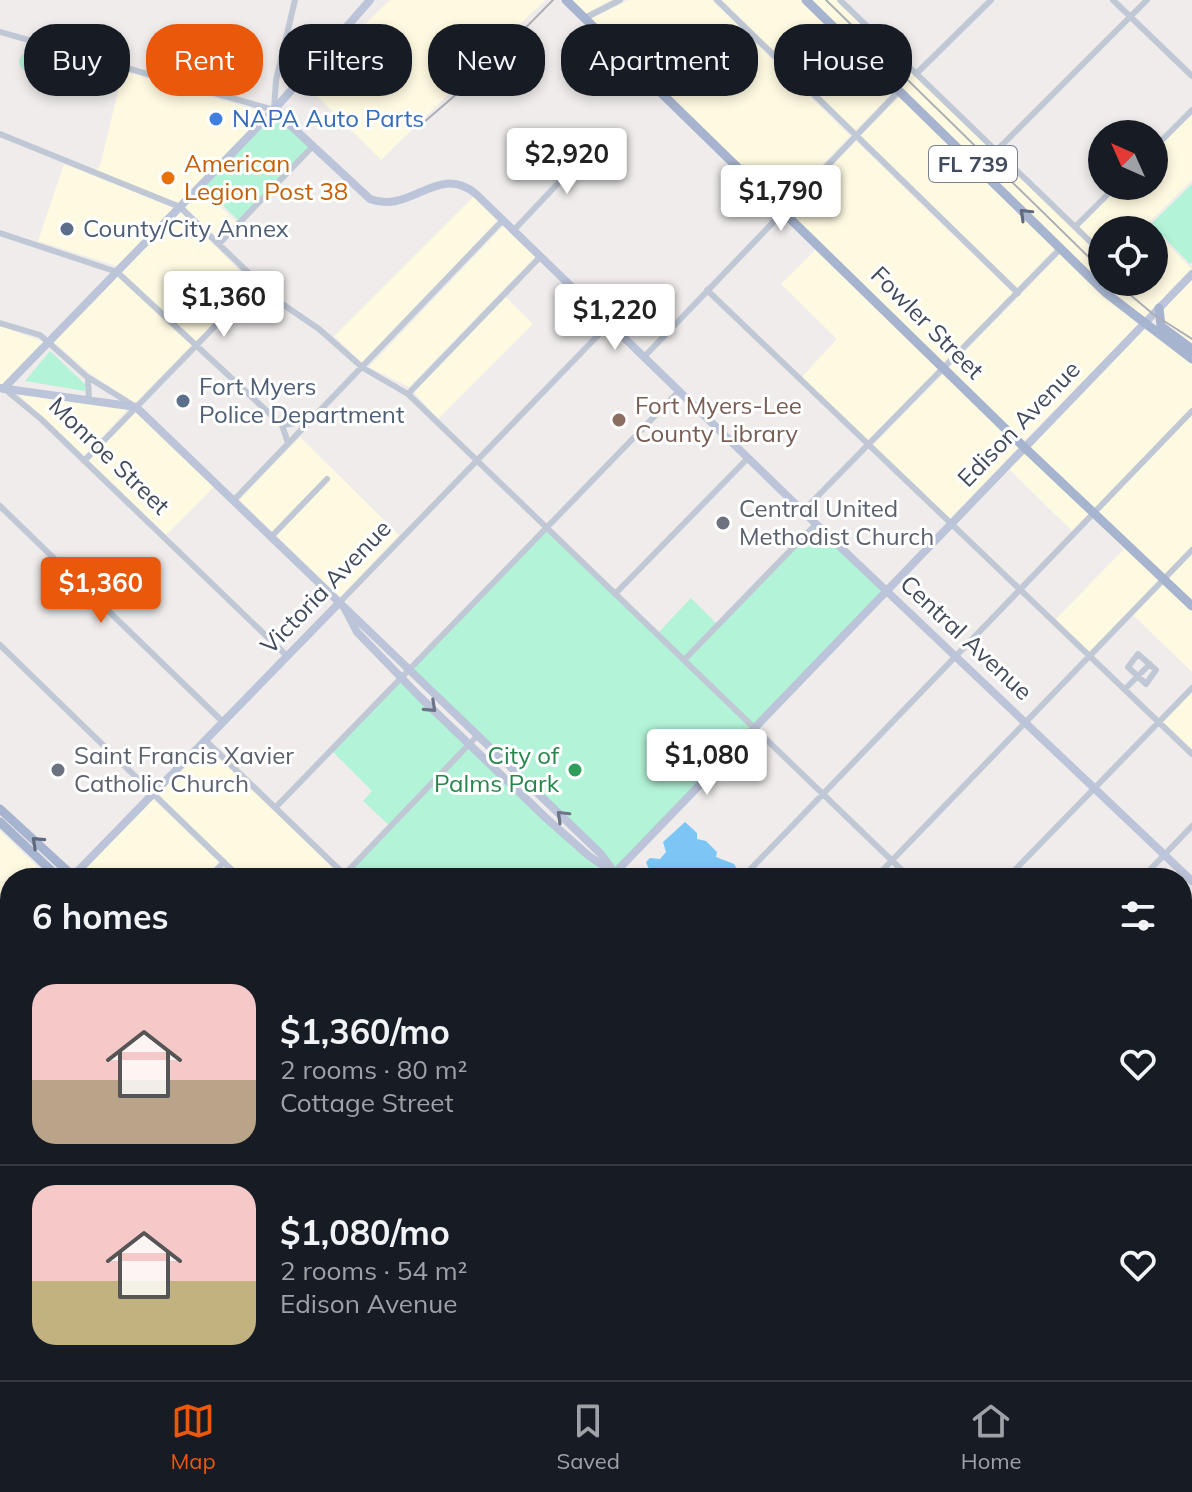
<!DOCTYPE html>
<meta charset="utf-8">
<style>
body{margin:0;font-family:Mulish,sans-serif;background:#242831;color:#f1f3f6;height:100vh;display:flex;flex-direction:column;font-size:30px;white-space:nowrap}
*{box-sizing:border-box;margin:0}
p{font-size:26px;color:#9ea1a6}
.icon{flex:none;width:44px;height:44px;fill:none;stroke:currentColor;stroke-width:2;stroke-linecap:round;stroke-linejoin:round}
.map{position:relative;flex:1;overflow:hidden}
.sheet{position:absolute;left:0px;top:868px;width:1192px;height:512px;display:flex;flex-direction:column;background:#171b24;border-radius:32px 32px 0 0;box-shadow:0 4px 12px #0003}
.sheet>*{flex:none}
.top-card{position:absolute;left:24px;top:24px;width:1144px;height:72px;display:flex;gap:16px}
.needle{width:52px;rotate:315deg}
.fabs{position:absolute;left:1088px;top:120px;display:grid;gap:16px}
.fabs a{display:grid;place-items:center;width:80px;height:80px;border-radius:50%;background:#171b24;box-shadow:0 4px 12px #0003;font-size:40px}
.price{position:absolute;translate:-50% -68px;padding:0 18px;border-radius:8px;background:#fff;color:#222;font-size:26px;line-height:52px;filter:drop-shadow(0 2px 4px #0008)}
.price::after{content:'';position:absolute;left:50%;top:48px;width:24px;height:18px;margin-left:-12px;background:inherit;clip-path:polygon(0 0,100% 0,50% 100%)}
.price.on{background:#ea580c;color:#fff}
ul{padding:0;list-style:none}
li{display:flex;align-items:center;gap:24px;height:200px;padding:0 32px}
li+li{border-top:2px solid #363941}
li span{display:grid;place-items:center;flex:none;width:224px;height:160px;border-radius:24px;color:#555}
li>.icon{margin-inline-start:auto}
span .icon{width:96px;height:96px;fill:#fffc;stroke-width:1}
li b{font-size:34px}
h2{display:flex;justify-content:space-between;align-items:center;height:96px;padding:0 32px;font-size:34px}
.chip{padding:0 28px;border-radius:32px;background:#171b24;box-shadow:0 4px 12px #0003;font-size:28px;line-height:72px}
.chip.on{background:#ea580c;color:#fff}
.tab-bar{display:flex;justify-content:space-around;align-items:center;height:112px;border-top:2px solid #363941;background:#171b24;font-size:22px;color:#9ea1a6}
.tab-bar a{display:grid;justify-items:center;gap:4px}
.tab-bar .on{color:#ea580c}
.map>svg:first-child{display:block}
.commercial{fill:#fefae1}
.green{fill:#b3f3d7}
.water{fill:#7bc6f5}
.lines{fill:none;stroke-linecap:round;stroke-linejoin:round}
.street{stroke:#c0c8d5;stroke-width:6}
.secondary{stroke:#bbc4d8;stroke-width:8}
.primary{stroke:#a7b4cf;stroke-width:9}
.rail{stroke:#adafb7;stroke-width:2}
.oneway{stroke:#606a7e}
.oneway2{stroke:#6c7587}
.shop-dot{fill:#3f7fe0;stroke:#fff;stroke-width:3}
.food-dot{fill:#e8710a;stroke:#fff;stroke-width:3}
.service-dot{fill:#5c6f8a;stroke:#fff;stroke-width:3}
.education-dot{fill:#8d6e63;stroke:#fff;stroke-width:3}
.worship-dot{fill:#6b7280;stroke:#fff;stroke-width:3}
.leisure-dot{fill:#2e9e5b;stroke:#fff;stroke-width:3}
.labels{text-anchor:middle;stroke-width:6;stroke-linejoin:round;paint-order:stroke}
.shield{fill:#fff;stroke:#7b818c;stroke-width:2}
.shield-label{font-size:22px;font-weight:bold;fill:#424b5b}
.shop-label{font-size:24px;fill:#366cbe;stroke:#fff;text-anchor:start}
.food-label{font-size:24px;fill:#c56008;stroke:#fff;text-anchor:start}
.service-label{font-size:24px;fill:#4e5e75;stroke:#fff;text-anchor:start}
.street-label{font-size:24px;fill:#424b5b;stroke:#fff}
.education-label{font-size:24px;fill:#785e54;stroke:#fff;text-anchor:start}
.worship-label{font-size:24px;fill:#5b616d;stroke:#fff;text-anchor:start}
.leisure-label{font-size:24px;fill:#27864d;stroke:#fff;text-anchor:end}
</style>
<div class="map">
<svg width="1192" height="1380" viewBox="0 0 1192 1380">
<rect width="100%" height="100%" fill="#efeceb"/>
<path class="commercial" d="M390,0H545L381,160L304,83Z
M571,0H611L585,14Z
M629,0H712L850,136L782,206L590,19Z
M721,0H801L894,91L855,131Z
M811,0H841L1075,226L1117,186H1154V150L1192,113V180L1149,222L1153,230H1102V282H1154V231L1192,269L1143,320L1108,290Z
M120,70L262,112L266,113L179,203L95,170L100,166L122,75Z
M900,96L1055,248L1017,288L860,136Z
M856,141L1013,293L944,363L788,211Z
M64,164L174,208L117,266L38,241Z
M202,189L236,222L218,239L185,207Z
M474,196L498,220L362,363L334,336Z
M181,212L252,283L196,341L122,272Z
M504,225L536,256L409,387L369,367Z
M817,248L939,368L868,440L802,377L837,339L781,284Z
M1060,254L1138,325L1023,442L949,368Z
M118,276L192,345L135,403L89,373L54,342Z
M1192,280V345L1163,323L1162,310Z
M506,297L533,324L438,419L414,392Z
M0,326L44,342L2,385H0Z
M1144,329L1192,363V601L1029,448Z
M944,373L1019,447L950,519L873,445Z
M18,394L128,409L84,456Z
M136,412L215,486L166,535L89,461Z
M300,437L399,535L340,597L239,500Z
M1024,452L1192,610V672L1133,615L1092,655L1055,620L1124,549L1092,518L1075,534L1009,469Z
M1192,689V750L1161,720Z
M205,745L273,810L339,874L335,878H245L157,794Z
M153,799L219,862L204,878H93L84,870Z
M0,831L49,878H10V905H0Z
M0,912H10V937L0,947Z
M10,947V984L0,974V958Z
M0,983L10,993V1020L0,1030Z
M0,1349L10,1358V1370H22L33,1380H0Z
M607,1370H690L700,1380H618Z
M801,1370H866L867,1371L858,1380H791Z"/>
<path class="green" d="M19 62a9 9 0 1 1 18 0a9 9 0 1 1-18 0Z
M274,110L312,148L240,222L202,185Z
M1192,184V262L1190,264L1151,224Z
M50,351L86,385L85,391L25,381Z
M816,526L884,590L753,725L686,660Z
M546,530L751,727L615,870L411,670Z
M691,598L717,624L684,658L658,633Z
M401,680L586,856L613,873L608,878H350L346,874L391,827L363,801L372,791L332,751Z
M461,1370H566L576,1380H471Z"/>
<path class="water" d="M685,822L697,833V839L706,841L717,852L716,857L734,864L737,869L731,878H658L651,874L646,862L650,858L660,859L666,852L663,842Z"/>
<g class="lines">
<path class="street" d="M717,0L1018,293
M840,0L1102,253
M1113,0L1192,76
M585,18L620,0
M0,32L274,110L276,80L295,0
M916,74L991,0
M0,134L180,207L278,301L319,329L363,368L408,394L910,878
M1154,148L1192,110
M996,151L1147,0
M1075,227L1116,186
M514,230L597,142
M0,233L117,272L282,425L288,443
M219,244L312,147
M707,290L1192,754
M0,323L40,335L86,376L131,404
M644,357L899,91
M88,379L89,401
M7,391L41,419L287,656
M408,394L540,257
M282,425L310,421
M84,461L257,283
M234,500L503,220
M0,506L223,722
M804,510L1060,249
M272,536L327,479
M615,594L748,458
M340,602L609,324
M0,645L240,878
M1138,654L1156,670L1146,684L1128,667Z
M684,660L816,524
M1125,689L1150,664
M205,740L348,878
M276,807L679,391
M209,878L224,862
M341,878L478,735
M742,878L1192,411
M875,878L1192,550
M1007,878L1192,688
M1142,878L1192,826
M0,908H10
M1182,972L1192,962
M0,979L10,988
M0,1045L10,1054
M1182,1106L1192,1095
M1182,1137L1192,1147
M0,1163L10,1173
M1182,1240L1192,1229
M10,1334L0,1344L10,1354
M27,1370L37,1380
M453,1370L464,1380
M871,1370L882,1380
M121,1380L131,1370
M246,1380L256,1370
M348,1380L349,1370
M435,1380L444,1370
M657,1380L666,1370
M787,1380L796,1370
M917,1380L927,1370
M1047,1380L1056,1370
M1176,1380L1192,1364"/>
<path class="secondary" d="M282,58L295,71L313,66
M274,110L370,199C410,215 438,162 476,194L816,524L1192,881
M0,388L136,407L601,854L615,873
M3,389L274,110L370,0
M345,609L357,632L420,697L546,818L589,856L622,878
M71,878L340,602
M610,878L1192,274
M0,952L10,942
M1151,1370L1162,1380"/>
<path class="primary" d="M566,0L1024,447L1192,606
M806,0L1106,293L1192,359
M1159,308L1161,326L1192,349
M0,809L75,878
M0,822L59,878
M573,1370L584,1380
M590,1370L601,1380"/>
<path class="rail" d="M826,0L1102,270
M416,129L481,73L553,0
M1115,282L1153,314L1192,339"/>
</g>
<defs><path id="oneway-chevron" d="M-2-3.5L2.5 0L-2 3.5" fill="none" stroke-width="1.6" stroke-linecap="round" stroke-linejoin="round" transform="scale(2)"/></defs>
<g class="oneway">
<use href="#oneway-chevron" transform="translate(1025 214) rotate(-136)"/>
<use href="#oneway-chevron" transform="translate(37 842) rotate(-137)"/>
</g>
<g class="oneway2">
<use href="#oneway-chevron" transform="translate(431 707) rotate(43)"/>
<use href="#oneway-chevron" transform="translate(562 816) rotate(-136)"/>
</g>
<circle class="shop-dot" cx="216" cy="119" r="8"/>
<circle class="food-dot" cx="168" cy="178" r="8"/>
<g class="service-dot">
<circle cx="67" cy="229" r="8"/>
<circle cx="183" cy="401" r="8"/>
</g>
<circle class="education-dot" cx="619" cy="420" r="8"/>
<g class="worship-dot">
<circle cx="723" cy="523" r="8"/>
<circle cx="58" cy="770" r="8"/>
</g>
<circle class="leisure-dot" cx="575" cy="770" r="8"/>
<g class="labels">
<rect class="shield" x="929" y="146" width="88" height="36" rx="6"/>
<g class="shield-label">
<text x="973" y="172">FL 739</text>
</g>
<g class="shop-label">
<text x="232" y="127">NAPA Auto Parts</text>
</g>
<g class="food-label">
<text x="184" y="172">American<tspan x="184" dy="28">Legion Post 38</tspan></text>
</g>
<g class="service-label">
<text x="83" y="237">County/City Annex</text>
<text x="199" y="395">Fort Myers<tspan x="199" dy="28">Police Department</tspan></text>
</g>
<g class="street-label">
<text transform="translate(927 323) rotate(45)" y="8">Fowler Street</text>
<text transform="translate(1019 424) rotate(-46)" y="8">Edison Avenue</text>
<text transform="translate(109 456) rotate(44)" y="8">Monroe Street</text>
<text transform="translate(326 587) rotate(-46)" y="8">Victoria Avenue</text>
<text transform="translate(966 638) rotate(43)" y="8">Central Avenue</text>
</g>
<g class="education-label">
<text x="635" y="414">Fort Myers-Lee<tspan x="635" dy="28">County Library</tspan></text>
</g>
<g class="worship-label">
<text x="739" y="517">Central United<tspan x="739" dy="28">Methodist Church</tspan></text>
<text x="74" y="764">Saint Francis Xavier<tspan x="74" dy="28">Catholic Church</tspan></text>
</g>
<g class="leisure-label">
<text x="559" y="764">City of<tspan x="559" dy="28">Palms Park</tspan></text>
</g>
</g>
</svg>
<div class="fabs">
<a><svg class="needle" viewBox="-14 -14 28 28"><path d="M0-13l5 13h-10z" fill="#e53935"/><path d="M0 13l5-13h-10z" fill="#9ea1a6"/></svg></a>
<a><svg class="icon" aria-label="locate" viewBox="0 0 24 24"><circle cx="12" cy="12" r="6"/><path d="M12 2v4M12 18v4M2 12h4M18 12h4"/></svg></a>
</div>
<b class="price" style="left:567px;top:196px">$2,920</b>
<b class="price" style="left:781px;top:233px">$1,790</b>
<b class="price" style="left:224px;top:339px">$1,360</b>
<b class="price" style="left:615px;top:352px">$1,220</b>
<b class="price on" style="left:101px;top:625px">$1,360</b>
<b class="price" style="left:707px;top:797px">$1,080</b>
<div class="top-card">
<a class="chip">Buy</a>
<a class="chip on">Rent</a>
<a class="chip">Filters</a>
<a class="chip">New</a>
<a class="chip">Apartment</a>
<a class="chip">House</a>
</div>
<section class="sheet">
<h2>6 homes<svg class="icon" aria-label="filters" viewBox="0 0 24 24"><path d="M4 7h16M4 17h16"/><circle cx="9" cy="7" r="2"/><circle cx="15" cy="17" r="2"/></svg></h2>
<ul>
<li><span style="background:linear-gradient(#f6c9c9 60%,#b9a48a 0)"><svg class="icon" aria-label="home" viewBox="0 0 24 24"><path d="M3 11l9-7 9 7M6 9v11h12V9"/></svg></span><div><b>$1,360/mo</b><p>2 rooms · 80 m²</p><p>Cottage Street</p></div><svg class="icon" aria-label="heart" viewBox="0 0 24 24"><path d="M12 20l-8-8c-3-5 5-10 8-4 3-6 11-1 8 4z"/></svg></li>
<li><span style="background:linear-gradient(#f6c9c9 60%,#c2b280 0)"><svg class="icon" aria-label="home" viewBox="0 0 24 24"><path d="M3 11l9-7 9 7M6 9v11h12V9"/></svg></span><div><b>$1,080/mo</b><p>2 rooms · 54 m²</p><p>Edison Avenue</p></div><svg class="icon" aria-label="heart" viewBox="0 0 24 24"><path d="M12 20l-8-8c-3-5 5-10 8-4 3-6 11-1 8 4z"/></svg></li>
</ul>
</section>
</div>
<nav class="tab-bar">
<a class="on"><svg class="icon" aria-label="map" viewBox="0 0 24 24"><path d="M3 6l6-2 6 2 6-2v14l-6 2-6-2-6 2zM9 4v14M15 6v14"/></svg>Map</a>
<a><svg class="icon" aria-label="saved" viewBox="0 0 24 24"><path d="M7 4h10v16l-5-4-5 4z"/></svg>Saved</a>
<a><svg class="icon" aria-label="home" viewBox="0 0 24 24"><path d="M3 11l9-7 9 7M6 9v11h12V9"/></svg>Home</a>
</nav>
